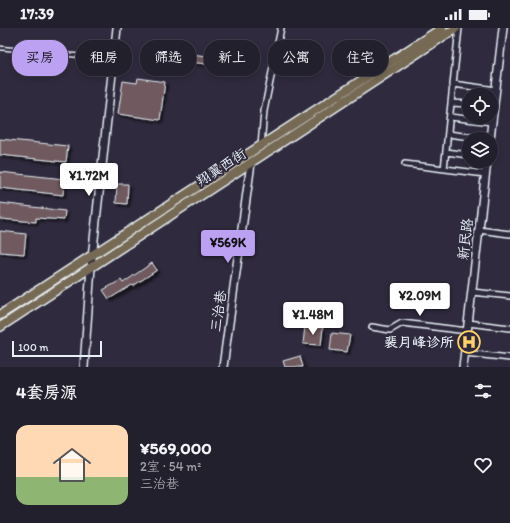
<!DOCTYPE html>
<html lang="zh">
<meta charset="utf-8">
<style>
body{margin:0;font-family:Itim,"LXGW WenKai TC",sans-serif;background:#2f2d3a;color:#f1f3f6;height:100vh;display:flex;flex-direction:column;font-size:15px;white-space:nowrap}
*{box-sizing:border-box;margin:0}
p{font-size:13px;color:#a3a3aa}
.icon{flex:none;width:22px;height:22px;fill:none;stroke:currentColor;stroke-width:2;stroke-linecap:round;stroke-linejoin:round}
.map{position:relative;height:339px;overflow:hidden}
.side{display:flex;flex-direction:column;background:#23202e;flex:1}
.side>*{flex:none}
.banner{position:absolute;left:12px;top:12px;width:486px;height:36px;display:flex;gap:8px}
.controls{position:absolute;left:462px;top:60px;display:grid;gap:8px}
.controls a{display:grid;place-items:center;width:36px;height:36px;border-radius:50%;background:#23202e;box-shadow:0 2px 6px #0003,0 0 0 1px #403e4a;font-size:20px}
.scale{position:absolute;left:12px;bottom:10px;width:90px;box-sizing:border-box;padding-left:4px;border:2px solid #e8f1f8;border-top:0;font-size:11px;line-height:14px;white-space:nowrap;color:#e8f1f8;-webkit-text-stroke:3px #2f2a3d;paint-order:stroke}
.price{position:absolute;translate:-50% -34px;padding:0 9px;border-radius:4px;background:#fff;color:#222;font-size:13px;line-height:26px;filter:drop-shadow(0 1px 2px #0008)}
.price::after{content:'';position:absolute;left:50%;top:24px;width:12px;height:9px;margin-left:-6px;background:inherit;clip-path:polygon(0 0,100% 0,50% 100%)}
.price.active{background:#bca0f2;color:#111}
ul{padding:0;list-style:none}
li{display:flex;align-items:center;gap:12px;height:100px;padding:0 16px}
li+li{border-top:1px solid #403e4a}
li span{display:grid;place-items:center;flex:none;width:112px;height:80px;border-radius:12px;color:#555}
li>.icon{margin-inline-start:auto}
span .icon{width:48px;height:48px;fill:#fffc;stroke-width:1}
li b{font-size:17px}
h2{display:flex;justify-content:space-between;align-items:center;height:48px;padding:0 16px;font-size:17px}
.pill{padding:0 14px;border-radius:16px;background:#23202e;box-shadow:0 2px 6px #0003,0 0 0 1px #403e4a;font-size:14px;line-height:36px}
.pill.active{background:#bca0f2;color:#111}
.status{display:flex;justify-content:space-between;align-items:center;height:28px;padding:0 20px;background:#23202e;direction:ltr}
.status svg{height:11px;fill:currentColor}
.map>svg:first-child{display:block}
.building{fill:#6f5a5e;stroke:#e8f1f8;filter:url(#shadow)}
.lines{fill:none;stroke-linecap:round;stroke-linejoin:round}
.lane-casing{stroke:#e8f1f8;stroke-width:5.5}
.street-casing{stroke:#e8f1f8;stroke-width:8}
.secondary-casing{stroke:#e8f1f8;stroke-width:10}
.primary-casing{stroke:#e8f1f8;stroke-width:11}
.lane{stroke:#2f2a3d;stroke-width:2.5}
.street{stroke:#2f2a3d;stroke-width:5}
.secondary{stroke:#2f2a3d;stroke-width:7}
.primary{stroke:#776a54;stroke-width:8}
.labels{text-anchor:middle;stroke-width:4;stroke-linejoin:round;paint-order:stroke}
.street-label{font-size:14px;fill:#e8f1f8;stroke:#2f2a3d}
.poi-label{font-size:14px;font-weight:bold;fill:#e8f1f8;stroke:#2f2a3d;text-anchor:end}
</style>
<div class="status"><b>17:39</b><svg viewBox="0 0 49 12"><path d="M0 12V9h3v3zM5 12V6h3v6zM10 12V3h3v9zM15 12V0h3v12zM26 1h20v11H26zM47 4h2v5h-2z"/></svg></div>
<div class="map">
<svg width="510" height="339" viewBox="0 0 510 339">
<defs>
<filter id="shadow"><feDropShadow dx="2.5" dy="2.5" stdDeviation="1" flood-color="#0009"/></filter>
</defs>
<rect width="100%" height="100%" fill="#2f2a3d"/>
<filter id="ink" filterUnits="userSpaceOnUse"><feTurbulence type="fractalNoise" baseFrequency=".025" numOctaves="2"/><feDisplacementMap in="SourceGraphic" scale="8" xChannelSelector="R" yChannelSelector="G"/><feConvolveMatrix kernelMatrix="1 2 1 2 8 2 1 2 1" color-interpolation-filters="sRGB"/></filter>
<g filter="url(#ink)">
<path class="building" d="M161,22L222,30L221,38L160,30Z
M138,50L165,54L160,92L118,86L123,53L137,55Z
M0,111L68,118L66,134L0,127Z
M0,144L64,151L63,167L0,160Z
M117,156H128L127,176L116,175Z
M0,175L65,183L64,192L36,190V194L0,191Z
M0,203L26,206L24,226L0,224Z
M152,235L157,242L133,258L132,257L109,271L103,262L121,252L123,255Z
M305,298L323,300L321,317L303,316Z
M332,305L350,307L347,324L330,322Z
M300,328L303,339H285L283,333Z"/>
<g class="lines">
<g class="lane-casing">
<path id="lane" d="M0,20L113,31"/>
</g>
<g class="street-casing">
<path id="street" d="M453,56L496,62
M451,75L469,76
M450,89L492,94
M448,106L486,111
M261,118L264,83L281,0
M446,124L469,127
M405,136L485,146
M444,141L459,0
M479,202L510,206
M472,264L510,268
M468,295L510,300
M372,299L390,302L402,295L467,303
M465,325L510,330"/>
</g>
<g class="secondary-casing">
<path id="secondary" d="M490,111L503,0
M84,339L91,239L117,0
M223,339L251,135
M463,339L487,133"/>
</g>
<g class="primary-casing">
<path id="primary" d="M0,287L442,0
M0,299L456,0"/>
</g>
<use href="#lane" class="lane"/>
<use href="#street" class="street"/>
<use href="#secondary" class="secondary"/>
<use href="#primary" class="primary"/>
</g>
</g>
<defs>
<g id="hospital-ring" transform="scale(1.15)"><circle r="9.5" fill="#2f2a3d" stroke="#ffd166" stroke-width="1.5"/><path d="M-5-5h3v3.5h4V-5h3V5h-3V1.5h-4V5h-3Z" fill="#ffd166"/></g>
</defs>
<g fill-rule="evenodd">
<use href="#hospital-ring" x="469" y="314"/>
</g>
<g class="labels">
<g class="street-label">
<text transform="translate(221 139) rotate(-33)" y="5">翔翼西街</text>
<text transform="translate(465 211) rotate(-83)" y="5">新民路</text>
<text transform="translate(218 283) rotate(-82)" y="5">三治巷</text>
</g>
<g class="poi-label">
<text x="454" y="319">裴月峰诊所</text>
</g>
</g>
</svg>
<div class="controls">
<a><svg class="icon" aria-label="locate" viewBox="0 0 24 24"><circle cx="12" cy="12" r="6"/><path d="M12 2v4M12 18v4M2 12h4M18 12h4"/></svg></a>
<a><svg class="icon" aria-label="layers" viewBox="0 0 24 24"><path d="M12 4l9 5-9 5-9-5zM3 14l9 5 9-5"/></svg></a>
</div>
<div class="scale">100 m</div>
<b class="price" style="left:89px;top:169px">¥1.72M</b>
<b class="price active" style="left:228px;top:236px">¥569K</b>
<b class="price" style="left:420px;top:289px">¥2.09M</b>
<b class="price" style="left:313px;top:308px">¥1.48M</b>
<div class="banner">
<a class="pill active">买房</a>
<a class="pill">租房</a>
<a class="pill">筛选</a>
<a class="pill">新上</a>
<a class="pill">公寓</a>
<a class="pill">住宅</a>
</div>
</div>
<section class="side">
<h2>4套房源<svg class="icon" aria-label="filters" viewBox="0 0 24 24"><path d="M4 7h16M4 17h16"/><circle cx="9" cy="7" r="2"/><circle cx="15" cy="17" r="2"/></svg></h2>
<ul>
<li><span style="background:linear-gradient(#ffd9b3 65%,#8fb573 0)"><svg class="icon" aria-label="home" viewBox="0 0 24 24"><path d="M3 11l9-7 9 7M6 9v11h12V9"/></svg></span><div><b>¥569,000</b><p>2室 · 54 m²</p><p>三治巷</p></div><svg class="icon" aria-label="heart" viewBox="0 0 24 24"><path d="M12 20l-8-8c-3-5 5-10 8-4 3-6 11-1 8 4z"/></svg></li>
</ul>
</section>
